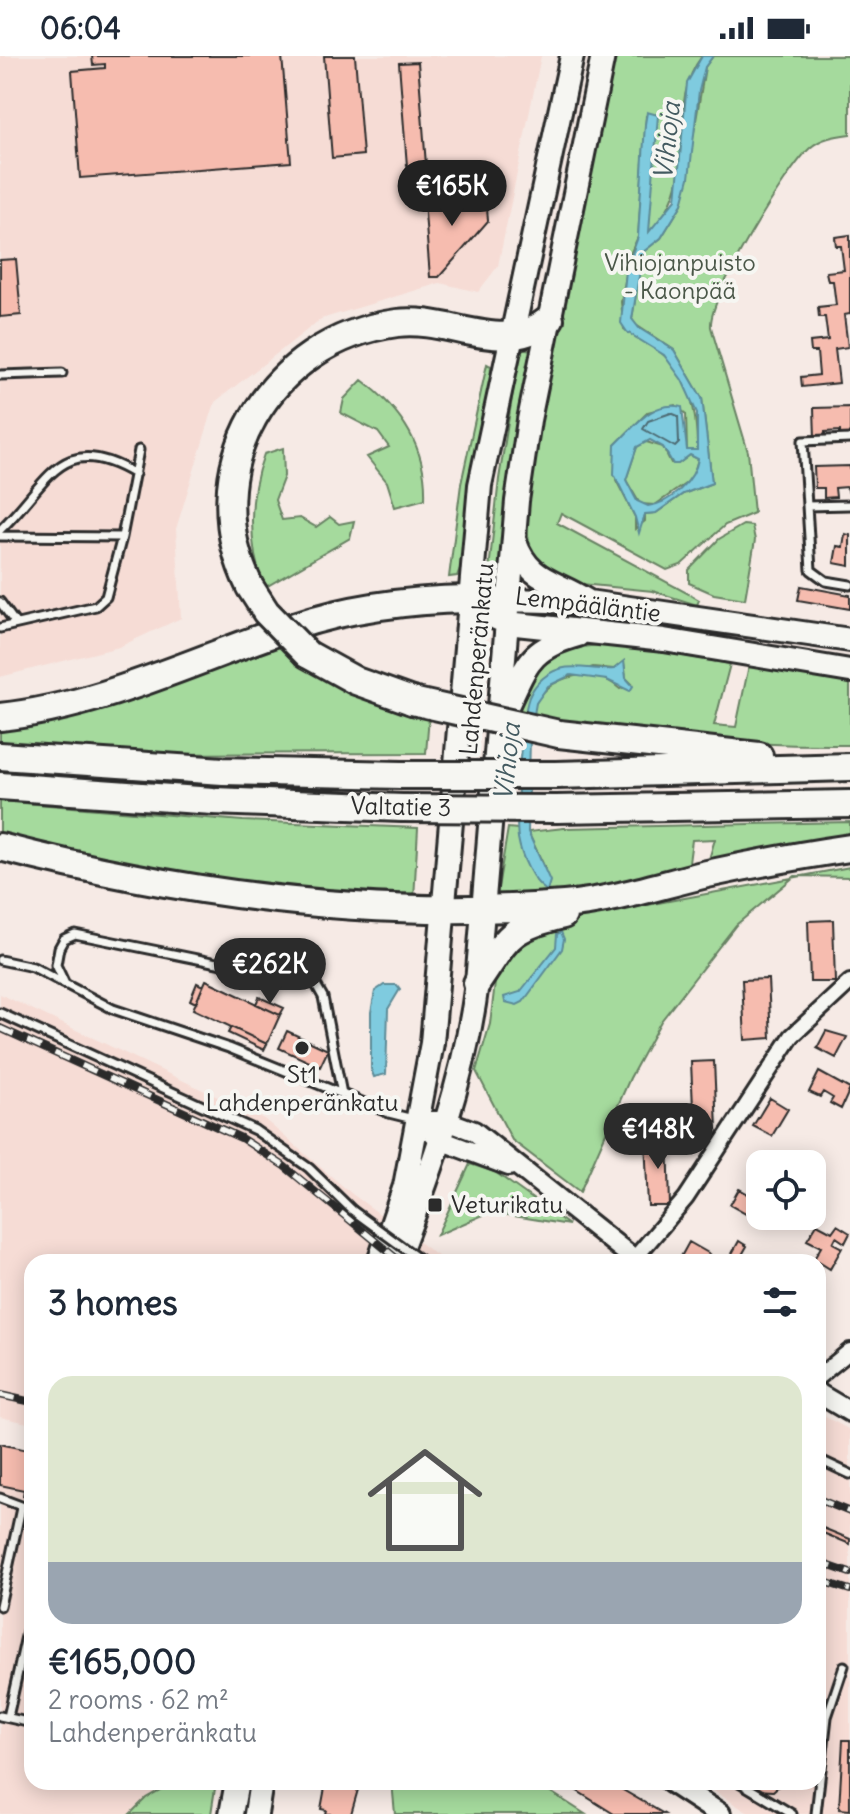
<!DOCTYPE html>
<meta charset="utf-8">
<style>
body{margin:0;font-family:Delius,sans-serif;background:#f6f6f7;color:#1f2937;height:100vh;display:flex;flex-direction:column;font-size:30px;white-space:nowrap}
*{box-sizing:border-box;margin:0}
p{font-size:26px;color:#747a83}
.icon{flex:none;width:44px;height:44px;fill:none;stroke:currentColor;stroke-width:2;stroke-linecap:round;stroke-linejoin:round}
.map{position:relative;flex:1;overflow:hidden}
.panel{position:absolute;left:24px;top:1198px;width:802px;height:536px;display:flex;flex-direction:column;background:#fff;border-radius:24px;box-shadow:0 4px 20px #0003}
.panel>*{flex:none}
.tools{position:absolute;left:746px;top:1094px;display:grid;gap:16px}
.tools a{display:grid;place-items:center;width:80px;height:80px;border-radius:16px;background:#fff;box-shadow:0 4px 20px #0003;font-size:40px}
.price{position:absolute;translate:-50% -68px;padding:0 18px;border-radius:28px;background:#2b2b2b;color:#fff;font-size:26px;line-height:52px;filter:drop-shadow(0 2px 4px #0008)}
.price::after{content:'';position:absolute;left:50%;top:48px;width:24px;height:18px;margin-left:-12px;background:inherit;clip-path:polygon(0 0,100% 0,50% 100%)}
.price.active{background:#222;color:#fff}
ul{padding:0;list-style:none}
li{display:grid;align-content:center;gap:16px;height:424px;padding:0 24px}
li+li{border-top:2px solid #e0e1e3}
li span{display:grid;place-items:center;height:248px;border-radius:24px;color:#555}
li>.icon{margin-inline-start:auto}
span .icon{width:144px;height:144px;fill:#fffc;stroke-width:1}
li b{font-size:34px}
h2{display:flex;justify-content:space-between;align-items:center;height:96px;padding:0 24px;font-size:34px}
.status{display:flex;justify-content:space-between;align-items:center;height:56px;padding:0 40px;background:#fff;direction:ltr}
.status svg{height:22px;fill:currentColor}
.map>svg:first-child{display:block}
.built{fill:#f6dcd5}
.green{fill:#a5da9d;stroke:#688264;stroke-width:2}
.water{fill:#7fcbdf;stroke:#5d8b97;stroke-width:2;fill-rule:evenodd}
.lines{fill:none;stroke-linecap:round;stroke-linejoin:round}
.shore{stroke:#4d6b73;stroke-width:2}
.building{fill:#f6bcaf;stroke:#2b2b2b;stroke-width:2}
.service-casing{stroke:#2b2b2b;stroke-width:13}
.minor-casing{stroke:#2b2b2b;stroke-width:20}
.tertiary-casing{stroke:#2b2b2b;stroke-width:24}
.secondary-casing{stroke:#2b2b2b;stroke-width:26}
.primary-casing{stroke:#2b2b2b;stroke-width:28}
.motorway-casing{stroke:#2b2b2b;stroke-width:32}
.service{stroke:#f6f6f2;stroke-width:7}
.minor{stroke:#f6f6f2;stroke-width:14}
.tertiary{stroke:#f6f6f2;stroke-width:18}
.secondary{stroke:#f6f6f2;stroke-width:20}
.primary{stroke:#f6f6f2;stroke-width:22}
.motorway{stroke:#f6f6f2;stroke-width:26}
.rail-casing{stroke:#2b2b2b;stroke-width:8}
.rail{stroke:#f6f6f2;stroke-width:5;stroke-dasharray:15;stroke-linecap:butt}
.service-bridge-casing{stroke:#2b2b2b;stroke-width:13;stroke-linecap:butt}
.motorway-bridge-casing{stroke:#2b2b2b;stroke-width:32;stroke-linecap:butt}
.service-bridge{stroke:#f6f6f2;stroke-width:7}
.motorway-bridge{stroke:#f6f6f2;stroke-width:26}
.poi-dot{fill:#2b2b2b;stroke:#f6f6f2;stroke-width:3}
.labels{text-anchor:middle;stroke-width:8;stroke-linejoin:round;paint-order:stroke}
.park-label{font-size:24px;fill:#4a5748;stroke:#f6f6f2}
.street-label{font-size:24px;fill:#2b2b2b;stroke:#f6f6f2}
.poi-label{font-size:24px;fill:#2b2b2b;stroke:#f6f6f2}
.water-label{font-size:26px;font-style:italic;fill:#445b61;stroke:#f6f6f2}
</style>
<div class="status"><b>06:04</b><svg viewBox="0 0 49 12"><path d="M0 12V9h3v3zM5 12V6h3v6zM10 12V3h3v9zM15 12V0h3v12zM26 1h20v11H26zM47 4h2v5h-2z"/></svg></div>
<div class="map">
<svg width="850" height="1758" viewBox="0 0 850 1758">
<rect width="100%" height="100%" fill="#f6eae5"/>
<filter id="ink" filterUnits="userSpaceOnUse"><feTurbulence type="fractalNoise" baseFrequency=".0125" numOctaves="2"/><feDisplacementMap in="SourceGraphic" scale="16" xChannelSelector="R" yChannelSelector="G"/><feConvolveMatrix kernelMatrix="1 2 1 2 8 2 1 2 1" color-interpolation-filters="sRGB"/></filter>
<g filter="url(#ink)">
<path class="built" d="M0,0H541L498,210L478,236L440,227L321,263L215,346L176,473L181,562L119,591L0,621Z
M0,938L264,1063L352,1138L446,1206H32V1368L0,1361Z
M818,1357L850,1374V1758H750L700,1726H818Z
M0,1388L32,1395V1726H174L146,1742L130,1758H0Z"/>
<path class="green" d="M613,0H702C661,53 706,123 649,176L646,59L638,181L630,198L621,246L624,273C634,281 646,286 656,293C691,318 697,355 697,394H687L686,358L675,349L648,356L615,389L616,424L635,461V473L645,465V458L656,457L683,438L712,427L702,342L674,294L636,269L632,263L643,196L661,182L682,148L705,11L713,0H850V78C835,80 821,82 810,92C786,114 708,241 711,271L748,396L754,457L725,469L681,509L667,514L561,457L557,467L689,538L699,544L697,549L653,535L581,528L547,518L531,498L526,467L533,397Z
M520,292L532,294L510,417L500,523H488L499,423Z
M487,308L491,310L490,328L462,507L457,520L449,521L461,428Z
M362,324C402,354 427,393 425,443L395,451L387,426L367,401L389,391L378,376L341,357L344,343Z
M643,385L663,391L671,407L678,408L690,399L698,403L692,423L655,449L640,448L626,424L637,391Z
M283,392L284,420L275,444L282,464L300,462L316,471L330,461L339,468L354,465L350,482L264,532C248,489 248,441 264,398Z
M743,469L752,470L755,484L745,543L714,538L689,527V514L719,483Z
M278,584C295,618 393,646 429,661L426,697L133,698L0,687V668Z
M616,588L730,608L714,669L736,671L749,609L850,622V689C739,690 640,681 531,662C537,621 590,606 620,633L632,628L626,622L624,605L614,613L593,611L534,632L525,661L519,659C528,597 561,591 616,588Z
M0,745L243,765L418,772L414,843L314,836L153,814L0,779Z
M850,766V782L707,810L715,783L692,784L688,814L608,832L496,844L508,772L518,773L521,792L536,824L545,812L528,776L564,772Z
M850,811V821L795,820L736,869L661,965L630,1022L580,1136L512,1084L476,1015L490,968L496,919L516,885L562,865Z
M470,1108L495,1116L569,1169L490,1156L437,1179Z
M174,1726H216L211,1758H130L146,1742Z
M392,1726H535L585,1758H395Z"/>
<path class="water" d="M702,0H713L705,11L699,35L689,122L682,148L661,182L643,196L632,263L639,272L674,294L702,342L712,427L683,438L656,457L645,458L639,477L635,461L614,418L615,389C634,371 652,343 682,351L687,394H697V357L682,324L664,299L627,276L621,267L626,214L638,181L645,68L647,56L658,59L649,176L676,143L687,27ZM650,384L663,391L673,408H678L690,399L698,403C695,424 670,448 648,450L637,445L626,424L637,391Z
M624,605L626,622L633,630L630,635L607,624L571,619L548,630L536,647L530,681L528,776L550,825L547,835C532,826 521,800 518,782C515,758 521,663 529,641C532,634 537,627 543,622C566,603 589,615 614,613Z
M561,876L564,883L562,893L523,946L517,949L505,946L504,941L520,936L556,891L557,878Z
M384,929H397L400,933L388,953L386,1018L374,1021L371,1013V956L375,935Z"/>
<g class="lines">
<path class="shore" d="M671,357L678,360L679,387L675,391L643,373L648,365Z"/>
</g>
<path class="building" d="M92,0H282L291,106L80,122L72,15L105,12V8L93,9Z
M324,0H355L363,99L332,102Z
M418,6L426,109L407,110L399,7Z
M486,139L488,165L439,221H430L424,144Z
M850,179V258L844,259L848,291L835,293L839,327L802,331L801,321L819,319L817,296H811L810,286L828,284L825,261H819L818,251L836,249L833,225H828L826,216L844,214L841,190H836L835,181Z
M16,203L21,259L0,261V204Z
M850,351V381H840V375L825,376V381L815,382L814,352Z
M850,410V441L847,431L835,432L836,441L824,442V432H815L814,411Z
M845,478L850,479V510L834,507L837,490L843,491Z
M801,530L850,539V553L798,544Z
M833,864L835,926H810L808,865Z
M768,923L771,982L745,984L742,924Z
M206,924L280,959L267,988L193,953Z
M197,927L203,930L196,947L190,944Z
M259,941L284,952L280,959L256,948Z
M231,971L267,988L264,994L228,977Z
M287,975L328,994L320,1011L279,992Z
M826,975L847,981L836,1002L817,992Z
M714,1005L717,1073L694,1074L691,1006Z
M819,1016L850,1033L841,1053L830,1047L833,1042L823,1036L820,1041L809,1036Z
M770,1042L788,1053L772,1080L753,1070Z
M668,1081L670,1150H648L645,1082Z
M739,1133L759,1144L753,1162L730,1149Z
M817,1168L832,1176L837,1169L850,1177L845,1187L836,1181L833,1187L842,1192L830,1213L814,1203L821,1191L807,1184Z
M739,1185L747,1190L738,1206H733L729,1203Z
M689,1186L710,1198L705,1206H678Z
M0,1388L32,1395V1442L23,1440L24,1434L0,1429Z
M818,1470L850,1483V1488L818,1475Z
M843,1684H850V1754L839,1753Z
M326,1726H367L365,1732L359,1730L351,1758H325L326,1754L321,1753Z
M563,1726H609L664,1758H614Z
M749,1726H783L773,1735L757,1734Z"/>
<g class="lines">
<g class="service-casing">
<path id="service" d="M0,319L62,317
M850,383L803,385L811,514L826,525L850,529
M807,450L850,449
M0,474C49,428 60,373 135,418
M0,480L122,481L106,541L96,550L0,572
M122,481L139,394
M0,546L16,568
M0,904L33,911L65,928
M0,957L255,1074L309,1112L352,1154
M342,1038L323,941L315,927L75,878L64,883L59,892L56,909L65,928L113,953L229,992L389,1057L413,1063
M818,1403L850,1418
M0,1442L32,1454
M0,1550L21,1452
M0,1660L32,1667
M8,1661L32,1553
M739,1726L792,1758
M816,1758L827,1661L844,1610"/>
</g>
<g class="minor-casing">
<path id="minor" d="M634,1203L686,1142L792,980L850,926
M818,1321L850,1295"/>
</g>
<g class="tertiary-casing">
<path id="tertiary" d="M419,1065H447L474,1075L638,1206
M431,1075L440,1084L509,1110
M818,1337L850,1356"/>
</g>
<g class="secondary-casing">
<path id="secondary" d="M671,1726L720,1758"/>
</g>
<g class="primary-casing">
<path id="primary" d="M515,486C529,526 555,524 587,545
M469,543L482,556L507,567L664,584L850,615
M469,543L588,546L850,584
M506,652C527,609 528,593 578,579
M379,1206L405,1130L432,987L480,429L572,0
M396,1206C431,1115 465,1024 477,927L517,445L529,364L603,0
M231,1758L237,1726
M256,1758L261,1726"/>
</g>
<g class="motorway-casing">
<path id="motorway" d="M250,531C192,414 268,284 397,267C450,260 504,302 550,263
M307,598L356,625L412,645
M0,661C104,650 197,602 295,570C351,551 410,544 469,543
M559,678L759,700
M0,700L223,715L402,719
M556,719L850,711
M0,730L213,745L402,752
M556,753L850,748
M0,791C185,839 373,864 564,849C613,845 660,829 707,818C754,808 802,799 850,792
M477,927C508,882 506,872 563,859"/>
</g>
<use href="#service" class="service"/>
<use href="#minor" class="minor"/>
<use href="#tertiary" class="tertiary"/>
<use href="#secondary" class="secondary"/>
<use href="#primary" class="primary"/>
<use href="#motorway" class="motorway"/>
<g class="rail-casing">
<path id="rail" d="M0,972L241,1082L284,1110L401,1206
M0,1339L32,1346
M818,1443L850,1456
M818,1506L850,1517
M818,1524L850,1534"/>
</g>
<use href="#rail" class="rail"/>
<g class="service-bridge-casing">
<path id="service-bridge" d="M352,1154L423,1206"/>
</g>
<g class="motorway-bridge-casing">
<path id="motorway-bridge" d="M250,531L266,556L307,598
M412,645L559,678
M402,719H556
M402,752L556,753"/>
</g>
<use href="#service-bridge" class="service-bridge"/>
<use href="#motorway-bridge" class="motorway-bridge"/>
</g>
</g>
<g class="poi-dot">
<circle cx="302" cy="992" r="8"/>
<rect x="427" y="1141" width="16" height="16" rx="4"/>
</g>
<g class="labels">
<g class="park-label">
<text x="680" y="215">Vihiojanpuisto<tspan x="680" dy="28">- Kaonpää</tspan></text>
</g>
<g class="street-label">
<text transform="translate(588 549) rotate(7)" y="8">Lempääläntie</text>
<text transform="translate(477 603) rotate(-85)" y="8">Lahdenperänkatu</text>
<text transform="translate(401 751) rotate(1)" y="8">Valtatie 3</text>
</g>
<g class="poi-label">
<text x="302" y="1027">St1<tspan x="302" dy="28">Lahdenperänkatu</tspan></text>
<text x="451" y="1157" text-anchor="start">Veturikatu</text>
</g>
<g class="water-label">
<text transform="translate(667 85) rotate(-84)" y="9">Vihioja</text>
<text transform="translate(507 706) rotate(-84)" y="9">Vihioja</text>
</g>
</g>
</svg>
<div class="tools">
<a><svg class="icon" aria-label="locate" viewBox="0 0 24 24"><circle cx="12" cy="12" r="6"/><path d="M12 2v4M12 18v4M2 12h4M18 12h4"/></svg></a>
</div>
<b class="price active" style="left:452px;top:172px">€165K</b>
<b class="price" style="left:270px;top:950px">€262K</b>
<b class="price" style="left:658px;top:1115px">€148K</b>
<section class="panel">
<h2>3 homes<svg class="icon" aria-label="filters" viewBox="0 0 24 24"><path d="M4 7h16M4 17h16"/><circle cx="9" cy="7" r="2"/><circle cx="15" cy="17" r="2"/></svg></h2>
<ul>
<li><span style="background:linear-gradient(#dfe7d0 75%,#9aa5b1 0)"><svg class="icon" aria-label="home" viewBox="0 0 24 24"><path d="M3 11l9-7 9 7M6 9v11h12V9"/></svg></span><div><b>€165,000</b><p>2 rooms · 62 m²</p><p>Lahdenperänkatu</p></div></li>
</ul>
</section>
</div>
